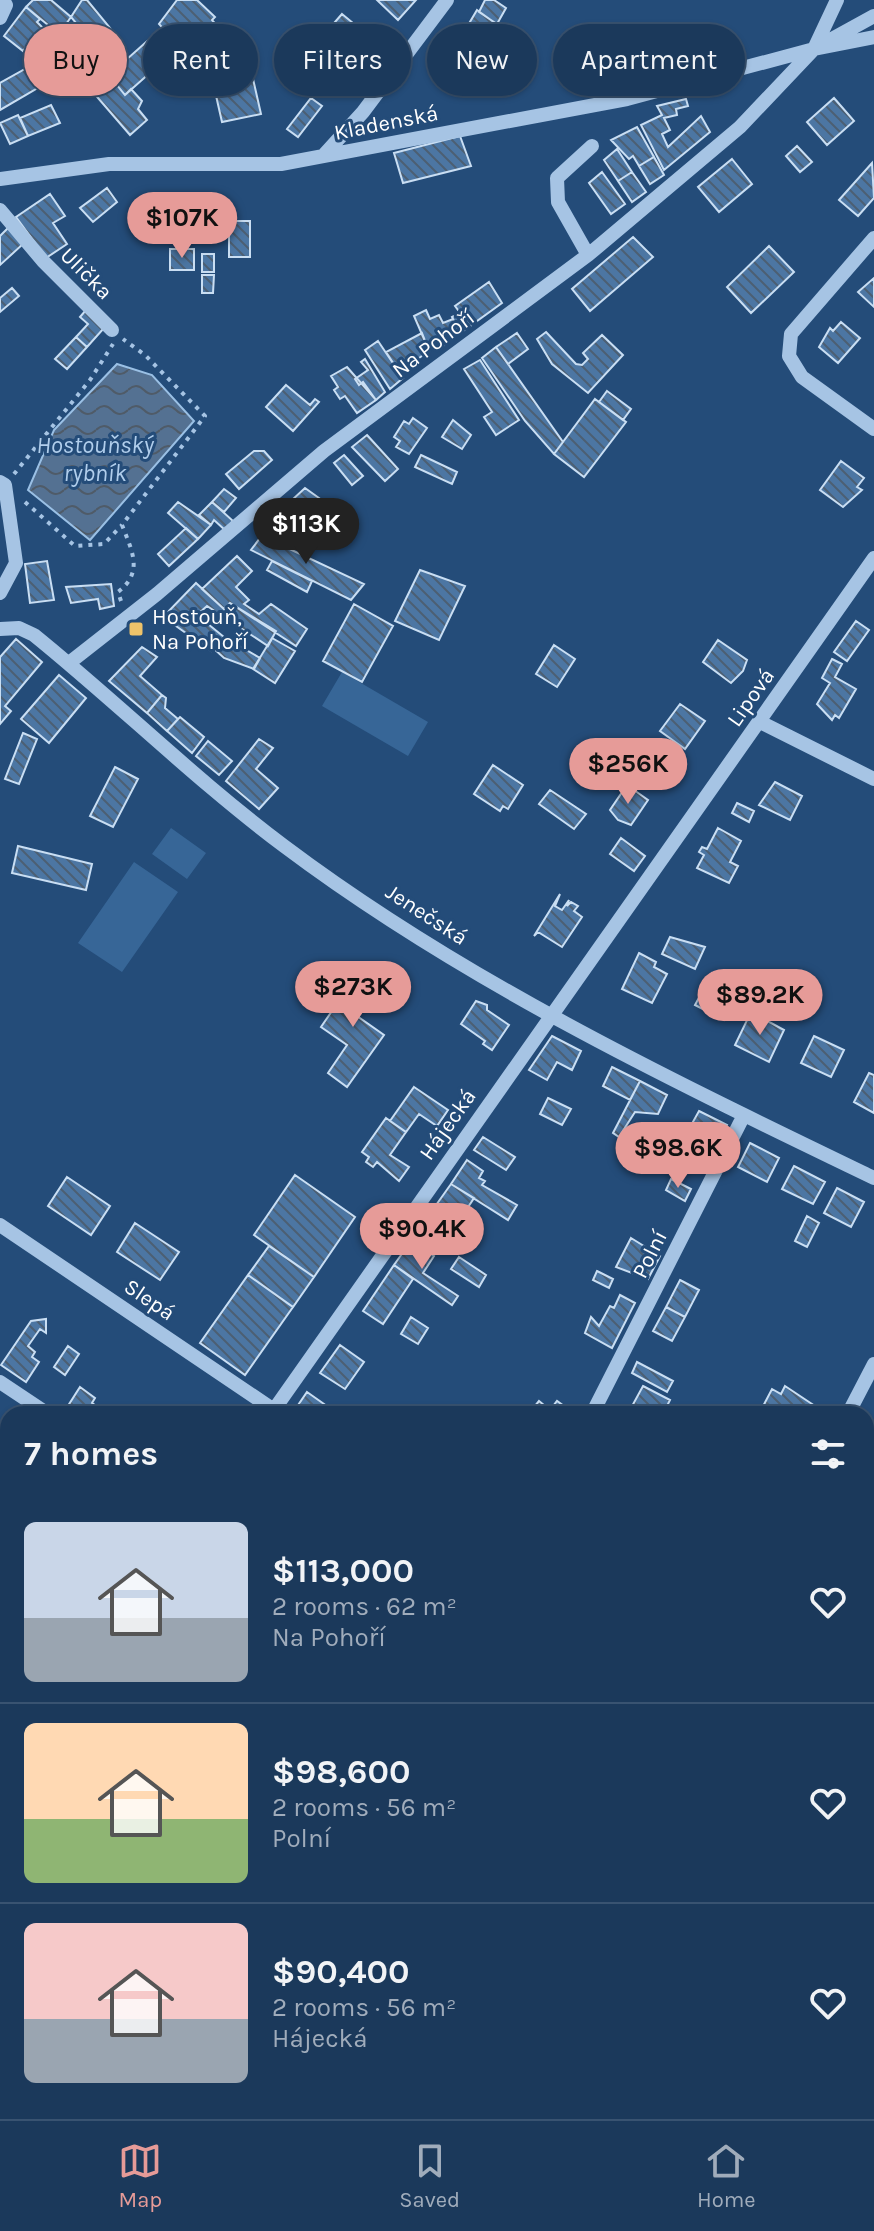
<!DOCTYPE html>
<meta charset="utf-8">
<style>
body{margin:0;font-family:Karla,sans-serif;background:#244061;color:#f1f3f6;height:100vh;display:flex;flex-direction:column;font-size:30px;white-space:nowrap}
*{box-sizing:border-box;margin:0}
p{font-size:26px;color:#a0acbb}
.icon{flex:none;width:44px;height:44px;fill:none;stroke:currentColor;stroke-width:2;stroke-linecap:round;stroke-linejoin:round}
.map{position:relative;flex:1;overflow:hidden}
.details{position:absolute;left:0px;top:1406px;width:874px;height:714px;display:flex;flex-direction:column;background:#1b395b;border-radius:24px 24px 0 0;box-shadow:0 2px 6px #0004,0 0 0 2px #395371}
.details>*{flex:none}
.top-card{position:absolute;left:24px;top:24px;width:826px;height:72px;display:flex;gap:16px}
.price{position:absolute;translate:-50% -68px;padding:0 18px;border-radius:28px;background:#e69b98;color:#111;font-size:26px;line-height:52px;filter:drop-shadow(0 2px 4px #0008)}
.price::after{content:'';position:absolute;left:50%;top:48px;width:24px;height:18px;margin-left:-12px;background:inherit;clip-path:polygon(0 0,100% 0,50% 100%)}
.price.on{background:#222;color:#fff}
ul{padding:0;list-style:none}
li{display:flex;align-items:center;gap:24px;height:200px;padding:0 24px}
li+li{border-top:2px solid #395371}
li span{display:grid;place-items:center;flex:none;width:224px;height:160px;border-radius:12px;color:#555}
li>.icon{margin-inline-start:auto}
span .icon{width:96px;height:96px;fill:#fffc;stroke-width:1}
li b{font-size:34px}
h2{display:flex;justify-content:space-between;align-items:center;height:96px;padding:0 24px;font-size:34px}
.chip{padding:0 28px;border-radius:36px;background:#1b395b;box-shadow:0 2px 6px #0004,0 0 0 2px #395371;font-size:28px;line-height:72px}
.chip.on{background:#e69b98;color:#111}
.menu{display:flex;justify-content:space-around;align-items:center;height:112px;border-top:2px solid #395371;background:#1b395b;font-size:22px;color:#a0acbb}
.menu a{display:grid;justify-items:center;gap:4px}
.menu .on{color:#e69b98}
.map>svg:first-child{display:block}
.green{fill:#376697}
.park{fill:url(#park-tufts)}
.water{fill:url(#water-waves);stroke:#9ac0e5;stroke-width:2}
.building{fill:url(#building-back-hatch);stroke:#c9def3;stroke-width:2}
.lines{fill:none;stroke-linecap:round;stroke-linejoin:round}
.path{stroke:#a6c4e4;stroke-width:4;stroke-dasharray:4 6;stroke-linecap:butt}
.minor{stroke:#a6c4e4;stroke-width:14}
.poi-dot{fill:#eec36a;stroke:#244c79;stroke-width:3}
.labels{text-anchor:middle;stroke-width:6;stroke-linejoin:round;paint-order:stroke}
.street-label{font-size:22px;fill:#fff;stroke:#244c79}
.poi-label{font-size:22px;fill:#fff;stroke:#244c79;text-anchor:start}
.water-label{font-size:24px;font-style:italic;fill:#b1ceec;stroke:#244c79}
</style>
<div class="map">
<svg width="874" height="2119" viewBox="0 0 874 2119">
<defs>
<pattern id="park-tufts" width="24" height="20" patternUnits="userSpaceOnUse" patternTransform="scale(2)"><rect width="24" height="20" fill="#376697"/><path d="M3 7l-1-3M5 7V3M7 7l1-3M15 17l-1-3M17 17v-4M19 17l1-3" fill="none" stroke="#557da7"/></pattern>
<pattern id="water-waves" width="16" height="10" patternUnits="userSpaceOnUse" patternTransform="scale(2)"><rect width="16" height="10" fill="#547192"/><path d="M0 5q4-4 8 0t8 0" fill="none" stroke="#4f5b68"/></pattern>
<pattern id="building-back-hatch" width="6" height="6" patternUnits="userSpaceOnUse" patternTransform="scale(2)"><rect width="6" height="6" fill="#4c76a3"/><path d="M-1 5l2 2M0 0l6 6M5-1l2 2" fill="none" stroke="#4c5f73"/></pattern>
</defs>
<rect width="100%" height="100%" fill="#244c79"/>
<path class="green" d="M342,672L428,722L408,756L322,706Z
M171,828L206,853L187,879L152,854Z
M134,862L178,892L122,972L78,943Z"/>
<path class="park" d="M866,1592L874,1596V1878L866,1874Z"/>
<path class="water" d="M117,364L152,375L194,421L90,540L28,490L54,430Z"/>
<path class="building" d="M33,0H51L71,17L59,34L26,7Z
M82,0H87L120,40L102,55L71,17Z
M177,0H197L215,17L212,20L217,26L186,54L159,24Z
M377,0H416L398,20Z
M485,0H494L506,8L497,24L479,12Z
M26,7L40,19L37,22L43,28L23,51L4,36Z
M477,10L495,23L486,38L467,27Z
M342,14L376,42L335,90L300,62Z
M162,28L179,47L125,95L109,75Z
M59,50L72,68L0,110V83Z
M251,70L261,114L222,122L212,78Z
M109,75L125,95L131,89L142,101L138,109L147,120L130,135L92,91Z
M311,98L322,106L298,137L287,129Z
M834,98L854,121L827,145L807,122Z
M686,99L688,106L676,109L677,115L664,118L670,130L662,134L668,147L701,116L710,132L664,170L641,125L662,115L657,106Z
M51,105L60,123L28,136L20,118Z
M18,115L28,136L10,144L0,123Z
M637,127L654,157L639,166L633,156L629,159L611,140Z
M460,136L471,166L403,183L394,153Z
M797,146L812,162L800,172L786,156Z
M617,149L632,172L618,181L604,160Z
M654,157L664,175L650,184L639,166Z
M732,159L752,184L719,212L698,187Z
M872,163L874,198L858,216L839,200Z
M602,172L625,204L611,214L589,183Z
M632,172L646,192L632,202L618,181Z
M107,188L117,202L93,222L80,208Z
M50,194L65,216L53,223L67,244L46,258L16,217Z
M229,221H250V257H229Z
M9,227L23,244L0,265V236Z
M633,237L653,257L590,311L572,289Z
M769,246L794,272L751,313L727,287Z
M170,249H194V270H170Z
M202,254H214V272H202Z
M202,275H214L213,293H202Z
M874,278V307L858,292Z
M489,282L502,303L470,326L455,306Z
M12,288L19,296L0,312V298Z
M86,310L104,328L87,347L76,337L88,324L80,317Z
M426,310L430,319L439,315L443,323L453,319L460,333L448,337L449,341L443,346L440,340L427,346L414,316Z
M460,313L470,326L460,333L452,317Z
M841,322L860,338L838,363L819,347L830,328L833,331Z
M546,332L576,364L582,365L588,359L583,353L602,335L623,355L588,393L552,364L537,339Z
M422,333L429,351L399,372L386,352Z
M517,333L528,349L508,364L496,347Z
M76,337L87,347L67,369L55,359Z
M378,341L403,378L390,389L365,350Z
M496,347L563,442L554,454L525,421L482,358Z
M365,359L385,392L376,400L363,382L359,385L355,379L368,370L361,362Z
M480,360L519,420L496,435L484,417L492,412L464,369Z
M347,367L376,400L357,413L345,396L340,399L334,390L338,387L331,376Z
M286,385L310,405L315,399L319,402L293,431L266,407Z
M607,391L631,409L623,420L599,402Z
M595,399L626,422L584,477L554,454Z
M413,418L427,428L409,454L396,447L400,441L394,437L404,421L409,424Z
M453,420L471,435L462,449L442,437Z
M367,435L398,469L385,481L352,447Z
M254,451H264L272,460L239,489L226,474Z
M344,455L363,476L352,485L334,463Z
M421,455L457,472L452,484L415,467Z
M841,461L864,478L857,487L862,490L843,507L820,490Z
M305,488L344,516L331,533L291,501Z
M224,489L236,498L224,512L212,502Z
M291,501L306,513L292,530L277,518Z
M178,502L211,525L198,539L168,513Z
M212,502L233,521L225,530L214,520L211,525L199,515Z
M186,528L198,539L169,566L158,554Z
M266,530L284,539L281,545L364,584L351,600L251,550Z
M237,556L252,571L236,587L249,600L244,604L259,614L271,604L307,629L296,646L230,603L224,609L202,589Z
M47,561L54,600L30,603L25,564Z
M272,561L312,581L307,592L267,570Z
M420,570L465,586L439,640L395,621Z
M196,583L224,609L230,603L276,631L268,646L207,606L197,615L224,637L211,651L169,621L164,616Z
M111,584L114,606L100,609L98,599L71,603L66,587Z
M354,604L393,626L362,682L323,661Z
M856,621L869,630L847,661L834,652Z
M224,637L260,658L254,669L224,658L213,648Z
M272,638L295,651L275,683L253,669Z
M16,639L42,662L5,706L11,711L0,724V657Z
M718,640L747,660L743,671L731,683L703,662Z
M554,645L575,659L557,687L536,674Z
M142,647L157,657L140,676L162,695L147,713L109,681Z
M832,659L842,664L835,677L856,689L839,718L835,715L832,720L817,704L830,683L822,678Z
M59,675L86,698L49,743L21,719Z
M162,695L166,698L165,708L178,719L167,731L147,713Z
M680,704L705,721L685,749L660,731Z
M180,717L204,737L192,753L167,731Z
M23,733L37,739L19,784L5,779Z
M259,739L273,748L256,769L278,788L259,809L226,781Z
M208,741L232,761L219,775L196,756Z
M596,759L616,772L608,784L588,771Z
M493,765L523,785L508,809L503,806L500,811L474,794Z
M115,767L138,779L113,827L90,816Z
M775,782L802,796L790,820L759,805Z
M627,785L648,800L631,825L618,820L610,810Z
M550,790L586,814L574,829L539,804Z
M737,803L754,811L749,822L732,813Z
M718,828L741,841L730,862L738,866L729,883L697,868L704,855L699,852L702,847L707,849Z
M621,838L645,856L634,871L610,854Z
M18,846L92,864L86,890L12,873Z
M560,894L555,906L562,910L569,900L567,906L571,902L578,906L574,911L582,917L562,947L538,932L534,936Z
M670,937L705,947L695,969L662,954Z
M639,953L656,962L654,967L667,974L652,1003L622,989Z
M360,970L380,984L357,1016L384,1035L347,1087L328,1073L347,1045L321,1027Z
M712,973L741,988L724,1020L695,1005Z
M476,1001L487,1005V1010L509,1025L492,1050L483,1044L485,1041L461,1024Z
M751,1012L784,1030L769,1062L735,1045Z
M552,1036L581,1051L572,1070L557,1062L547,1080L529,1070Z
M814,1036L844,1050L831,1077L801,1063Z
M612,1067L640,1081L630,1100L603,1086Z
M869,1073L874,1075V1113L854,1102Z
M640,1081L667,1095L658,1114L635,1112L619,1137L613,1133Z
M414,1087L448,1110L437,1126L419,1114L406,1132L390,1121Z
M548,1098L571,1109L562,1125L540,1114Z
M699,1111L727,1125L713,1152L699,1145L704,1137L689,1129Z
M386,1118L406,1132L390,1155L409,1167L399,1181L377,1162L373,1167L366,1162L369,1157L362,1152Z
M483,1137L515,1157L506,1170L474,1150Z
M750,1143L779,1158L767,1182L738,1167Z
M467,1160L483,1171L479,1178L485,1181L482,1185L517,1205L508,1220L451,1184Z
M794,1166L825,1182L813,1204L782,1189Z
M295,1175L355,1217L314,1277L254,1235Z
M67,1177L110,1206L91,1235L48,1206Z
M671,1179L691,1189L685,1201L666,1190Z
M451,1184L474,1198L457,1224L434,1208Z
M837,1188L864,1202L851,1227L824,1213Z
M807,1216L819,1223L807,1247L795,1241Z
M425,1221L447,1236L440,1246L418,1231Z
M135,1223L179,1252L160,1280L117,1252Z
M631,1238L660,1256L648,1279L616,1267Z
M411,1241L434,1256L423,1273L458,1296L452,1305L394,1265Z
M269,1246L314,1277L293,1307L248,1275Z
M459,1257L486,1275L479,1287L451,1269Z
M394,1265L413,1279L383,1324L363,1311Z
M597,1271L613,1279L609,1288L593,1280Z
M248,1275L293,1307L245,1375L200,1343Z
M680,1280L699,1290L685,1317L666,1307Z
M620,1295L635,1303L612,1348L585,1333L591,1317L599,1326L610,1306L614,1308Z
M666,1307L685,1317L672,1341L653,1331Z
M411,1317L428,1328L418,1344L401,1334Z
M46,1319V1333L40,1329L28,1346L35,1352L32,1357L39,1362L26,1382L1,1365L31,1321Z
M340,1345L364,1362L345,1389L320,1373Z
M68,1346L79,1354L65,1375L54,1367Z
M637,1362L673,1381L667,1392L632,1373Z
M643,1386L670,1400L663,1414H643L631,1408Z
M785,1386L815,1406L810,1414H759L772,1389L781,1394Z
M80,1387L95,1398L92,1403L98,1407L94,1414H74L66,1409Z
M307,1392L331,1409L327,1414H292Z
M539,1401L550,1410L557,1401L568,1409L564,1414H533L530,1412Z
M874,1438V1477L866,1473V1453Z
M8,1444V1474L4,1480L8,1486L0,1488V1455Z
M866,1499L874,1506L873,1531L866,1527Z
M0,1838L8,1843L7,1877L0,1872Z"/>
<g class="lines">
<path class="path" d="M14,474L90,380L113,344
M25,502L75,546L104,544L122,525
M121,601L118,592C144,572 132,551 122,525L205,416L145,355L123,339"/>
<path class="minor" d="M0,18L6,5L3,0
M814,49L837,0
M323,156L363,112L447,0
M0,179L109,164H281L627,99L814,49L874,37
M0,210L43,261L112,330
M874,238L791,334L789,356L802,377L874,429
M588,255L558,202L557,178L592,146
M0,482L5,485L16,563L0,593
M0,629L19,628L34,635C118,703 197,781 284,846C465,982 671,1080 874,1178
M69,663L157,594L324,451L588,255L740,127L814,49L874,16
M760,722L874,779
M0,1225L274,1410
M0,1382L48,1414
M271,1414L874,558
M592,1414L744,1115
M848,1414L874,1364
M0,1792L8,1781
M866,1894L874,1898
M0,1931L8,1945
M85,2112L88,2119
M108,2119L112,2112"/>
</g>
<rect class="poi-dot" x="128" y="621" width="16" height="16" rx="4"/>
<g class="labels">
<g class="street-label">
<text transform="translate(386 122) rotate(-11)" y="8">Kladenská</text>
<text transform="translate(87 273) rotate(45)" y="8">Ulička</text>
<text transform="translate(433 343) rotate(-37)" y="8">Na Pohoří</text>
<text transform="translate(750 697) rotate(-55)" y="8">Lipová</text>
<text transform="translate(427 914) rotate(33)" y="8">Jenečská</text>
<text transform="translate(447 1124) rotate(-55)" y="8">Hájecká</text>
<text transform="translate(649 1254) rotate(-63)" y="8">Polní</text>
<text transform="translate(150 1299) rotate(34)" y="8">Slepá</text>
</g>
<g class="poi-label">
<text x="152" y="624">Hostouň,<tspan x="152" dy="25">Na Pohoří</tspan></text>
</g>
<g class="water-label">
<text x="95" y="453">Hostouňský<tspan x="95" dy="28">rybník</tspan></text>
</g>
</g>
</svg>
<b class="price" style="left:182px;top:260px">$107K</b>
<b class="price on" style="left:306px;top:566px">$113K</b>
<b class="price" style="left:628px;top:806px">$256K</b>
<b class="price" style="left:353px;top:1029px">$273K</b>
<b class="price" style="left:760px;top:1037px">$89.2K</b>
<b class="price" style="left:678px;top:1190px">$98.6K</b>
<b class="price" style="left:422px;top:1271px">$90.4K</b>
<div class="top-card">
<a class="chip on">Buy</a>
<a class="chip">Rent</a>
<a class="chip">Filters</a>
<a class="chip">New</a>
<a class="chip">Apartment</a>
</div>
<section class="details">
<h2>7 homes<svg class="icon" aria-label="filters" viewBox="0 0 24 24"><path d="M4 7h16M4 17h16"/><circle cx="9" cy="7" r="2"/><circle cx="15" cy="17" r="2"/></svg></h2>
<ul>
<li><span style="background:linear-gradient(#c9d6e8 60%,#9aa5b1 0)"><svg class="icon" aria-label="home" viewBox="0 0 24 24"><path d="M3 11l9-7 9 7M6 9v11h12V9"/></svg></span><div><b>$113,000</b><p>2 rooms · 62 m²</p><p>Na Pohoří</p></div><svg class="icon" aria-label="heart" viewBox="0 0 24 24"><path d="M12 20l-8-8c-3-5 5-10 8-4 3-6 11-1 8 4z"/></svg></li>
<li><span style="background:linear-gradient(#ffd9b3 60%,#8fb573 0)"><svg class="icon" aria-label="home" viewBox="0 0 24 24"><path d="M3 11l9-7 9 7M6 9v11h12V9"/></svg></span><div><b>$98,600</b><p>2 rooms · 56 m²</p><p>Polní</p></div><svg class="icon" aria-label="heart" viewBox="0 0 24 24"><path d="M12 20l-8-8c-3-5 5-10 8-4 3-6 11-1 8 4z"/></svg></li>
<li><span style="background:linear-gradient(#f6c9c9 60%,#9aa5b1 0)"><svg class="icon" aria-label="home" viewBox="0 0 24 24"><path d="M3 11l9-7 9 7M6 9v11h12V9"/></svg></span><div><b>$90,400</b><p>2 rooms · 56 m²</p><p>Hájecká</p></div><svg class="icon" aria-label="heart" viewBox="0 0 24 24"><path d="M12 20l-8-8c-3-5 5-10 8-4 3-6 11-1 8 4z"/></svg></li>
</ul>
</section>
</div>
<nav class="menu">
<a class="on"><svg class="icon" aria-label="map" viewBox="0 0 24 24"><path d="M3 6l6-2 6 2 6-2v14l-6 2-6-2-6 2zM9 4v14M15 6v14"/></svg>Map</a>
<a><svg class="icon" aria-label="saved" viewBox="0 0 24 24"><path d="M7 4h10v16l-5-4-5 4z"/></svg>Saved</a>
<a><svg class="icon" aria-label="home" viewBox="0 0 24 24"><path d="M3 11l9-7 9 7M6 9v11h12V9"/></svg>Home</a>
</nav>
